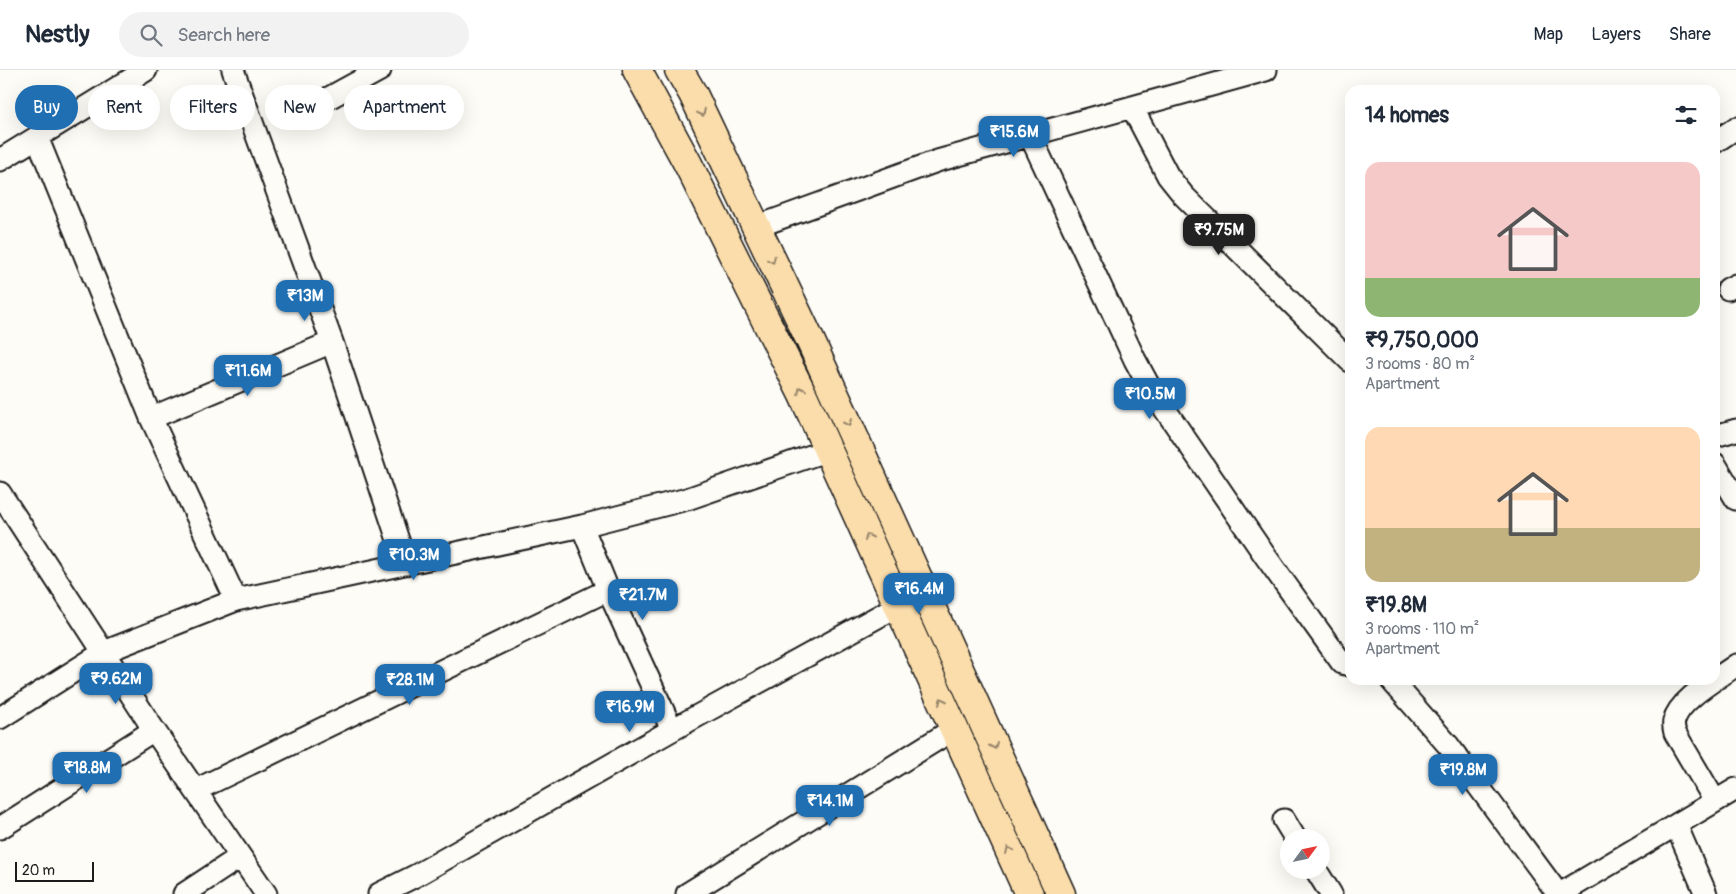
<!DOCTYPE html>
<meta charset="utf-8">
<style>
body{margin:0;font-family:Pangolin,sans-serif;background:#f2f2f3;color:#1f2937;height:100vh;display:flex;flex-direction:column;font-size:19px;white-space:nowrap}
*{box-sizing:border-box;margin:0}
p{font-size:16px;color:#747a83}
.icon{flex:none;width:28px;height:28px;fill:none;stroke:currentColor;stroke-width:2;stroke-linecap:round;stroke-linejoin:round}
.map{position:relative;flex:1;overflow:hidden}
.panel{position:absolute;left:1345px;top:15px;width:375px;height:600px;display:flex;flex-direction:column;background:#fff;border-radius:15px;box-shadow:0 5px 20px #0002}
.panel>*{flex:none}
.guide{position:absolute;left:15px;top:15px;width:475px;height:45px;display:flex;gap:10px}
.needle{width:32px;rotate:57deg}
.tools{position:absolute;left:1280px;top:759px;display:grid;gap:10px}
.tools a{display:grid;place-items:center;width:50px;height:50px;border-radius:50%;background:#fff;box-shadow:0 5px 20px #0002;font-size:25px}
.scale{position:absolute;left:15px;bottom:12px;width:79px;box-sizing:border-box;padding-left:5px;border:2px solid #1c1c1c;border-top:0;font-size:14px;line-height:18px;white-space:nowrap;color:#1c1c1c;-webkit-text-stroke:4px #fdfcf7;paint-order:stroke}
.price{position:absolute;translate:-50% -42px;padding:0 11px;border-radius:10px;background:#1f6fb2;color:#fff;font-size:16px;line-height:32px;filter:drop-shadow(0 1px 2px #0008)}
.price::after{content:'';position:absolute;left:50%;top:30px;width:15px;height:11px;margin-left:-8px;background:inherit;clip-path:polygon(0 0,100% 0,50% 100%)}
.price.selected{background:#222;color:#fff}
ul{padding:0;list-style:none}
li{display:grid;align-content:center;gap:10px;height:265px;padding:0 20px}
li span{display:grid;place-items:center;height:155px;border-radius:15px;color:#555}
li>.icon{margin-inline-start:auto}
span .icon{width:90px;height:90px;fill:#fffc;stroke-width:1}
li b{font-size:21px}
h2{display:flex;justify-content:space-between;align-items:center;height:60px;padding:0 20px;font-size:21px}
.pill{padding:0 18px;border-radius:22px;background:#fff;box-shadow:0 5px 20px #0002;font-size:18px;line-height:45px}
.pill.selected{background:#1f6fb2;color:#fff}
header{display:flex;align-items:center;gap:30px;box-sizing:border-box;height:70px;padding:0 25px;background:#fff;border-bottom:1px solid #e0e1e3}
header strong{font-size:24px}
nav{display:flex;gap:28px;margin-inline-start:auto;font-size:18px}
.search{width:350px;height:45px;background:#f2f2f3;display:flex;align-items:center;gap:12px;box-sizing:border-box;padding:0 18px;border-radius:28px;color:#747a83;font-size:19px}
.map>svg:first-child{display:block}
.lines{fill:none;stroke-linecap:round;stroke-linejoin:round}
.minor-casing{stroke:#1c1c1c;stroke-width:25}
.primary-casing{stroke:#1c1c1c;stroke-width:31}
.minor{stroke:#fdfcf7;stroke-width:21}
.primary{stroke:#fbddab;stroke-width:28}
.oneway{stroke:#97866b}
</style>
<header>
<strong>Nestly</strong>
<div class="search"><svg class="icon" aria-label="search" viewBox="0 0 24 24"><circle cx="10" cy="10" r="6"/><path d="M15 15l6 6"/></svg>Search here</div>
<nav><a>Map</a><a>Layers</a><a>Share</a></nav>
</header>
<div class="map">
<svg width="1736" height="824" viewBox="0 0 1736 824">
<rect width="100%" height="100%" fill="#fdfcf7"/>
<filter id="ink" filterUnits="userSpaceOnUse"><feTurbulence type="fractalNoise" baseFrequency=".02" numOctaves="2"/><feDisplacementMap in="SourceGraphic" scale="10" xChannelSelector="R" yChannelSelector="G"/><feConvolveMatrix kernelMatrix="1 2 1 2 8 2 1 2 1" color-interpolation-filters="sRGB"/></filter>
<g filter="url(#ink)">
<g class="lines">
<g class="minor-casing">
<path id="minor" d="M233,0L332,272L406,494
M327,29L380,0
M1132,37L1168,106L1184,126L1350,291
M1030,65L1135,290L1149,316L1266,487L1342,593L1350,595
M37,67L151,348L236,530
M1715,72L1736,58
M0,90L146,0
M756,157L937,91L1266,0
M1728,219L1736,215
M151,348L332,272
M1715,366L1736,360
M1715,394L1736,429
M0,423L154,660L266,824
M582,456L608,520L672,660
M1391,610L1448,675L1558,824
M0,648L104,582L236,530L582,456L687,429L828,380
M196,720L608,520
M1715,731L1675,663C1674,659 1673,654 1674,651C1679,629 1719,608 1736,595
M1284,750L1295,768
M1676,755L1706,824
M0,758L154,660
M1316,800L1331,824
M184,824L240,787
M379,824L415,806L672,660L912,528
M687,824L954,659
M1560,824L1736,719"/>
</g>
<g class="primary-casing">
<path id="primary" d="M637,0L688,94L803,325L1029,824
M679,0L693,24L811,272L1061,824"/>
</g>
<use href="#minor" class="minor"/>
<use href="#primary" class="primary"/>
</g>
<defs><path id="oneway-chevron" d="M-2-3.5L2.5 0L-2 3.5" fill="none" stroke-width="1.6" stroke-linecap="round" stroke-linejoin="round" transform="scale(1.25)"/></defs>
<g class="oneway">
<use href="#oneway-chevron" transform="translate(702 43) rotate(64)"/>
<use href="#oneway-chevron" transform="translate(772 190) rotate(64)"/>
<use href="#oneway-chevron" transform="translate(801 320) rotate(-116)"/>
<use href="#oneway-chevron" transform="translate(848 353) rotate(66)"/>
<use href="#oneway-chevron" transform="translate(868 467) rotate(-114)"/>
<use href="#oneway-chevron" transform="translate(942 631) rotate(-114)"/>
<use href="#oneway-chevron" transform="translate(994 676) rotate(66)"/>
<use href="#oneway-chevron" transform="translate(1009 780) rotate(-114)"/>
</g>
</g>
</svg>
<div class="tools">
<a><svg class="needle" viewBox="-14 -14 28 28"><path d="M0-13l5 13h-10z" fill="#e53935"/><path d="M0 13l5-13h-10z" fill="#747a83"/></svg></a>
</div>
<div class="scale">20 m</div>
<b class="price" style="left:1014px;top:88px">₹15.6M</b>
<b class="price selected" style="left:1219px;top:186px">₹9.75M</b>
<b class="price" style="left:305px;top:252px">₹13M</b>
<b class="price" style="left:248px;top:327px">₹11.6M</b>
<b class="price" style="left:1150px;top:350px">₹10.5M</b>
<b class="price" style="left:414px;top:511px">₹10.3M</b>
<b class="price" style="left:919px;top:545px">₹16.4M</b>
<b class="price" style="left:643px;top:551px">₹21.7M</b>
<b class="price" style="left:116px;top:635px">₹9.62M</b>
<b class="price" style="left:410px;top:636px">₹28.1M</b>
<b class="price" style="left:630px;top:663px">₹16.9M</b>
<b class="price" style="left:87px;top:724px">₹18.8M</b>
<b class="price" style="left:1463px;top:726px">₹19.8M</b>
<b class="price" style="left:830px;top:757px">₹14.1M</b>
<div class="guide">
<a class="pill selected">Buy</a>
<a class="pill">Rent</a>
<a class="pill">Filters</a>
<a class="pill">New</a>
<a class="pill">Apartment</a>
</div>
<section class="panel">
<h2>14 homes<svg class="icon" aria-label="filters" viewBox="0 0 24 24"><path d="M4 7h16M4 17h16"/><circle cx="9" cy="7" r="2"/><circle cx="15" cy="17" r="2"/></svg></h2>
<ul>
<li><span style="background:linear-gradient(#f6c9c9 75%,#8fb573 0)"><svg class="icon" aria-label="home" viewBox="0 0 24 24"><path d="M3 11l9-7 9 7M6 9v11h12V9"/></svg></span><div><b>₹9,750,000</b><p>3 rooms · 80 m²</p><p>Apartment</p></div></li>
<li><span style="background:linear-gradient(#ffd9b3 65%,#c2b280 0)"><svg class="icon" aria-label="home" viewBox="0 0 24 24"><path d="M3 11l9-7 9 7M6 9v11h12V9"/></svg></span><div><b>₹19.8M</b><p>3 rooms · 110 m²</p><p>Apartment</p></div></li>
</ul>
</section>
</div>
